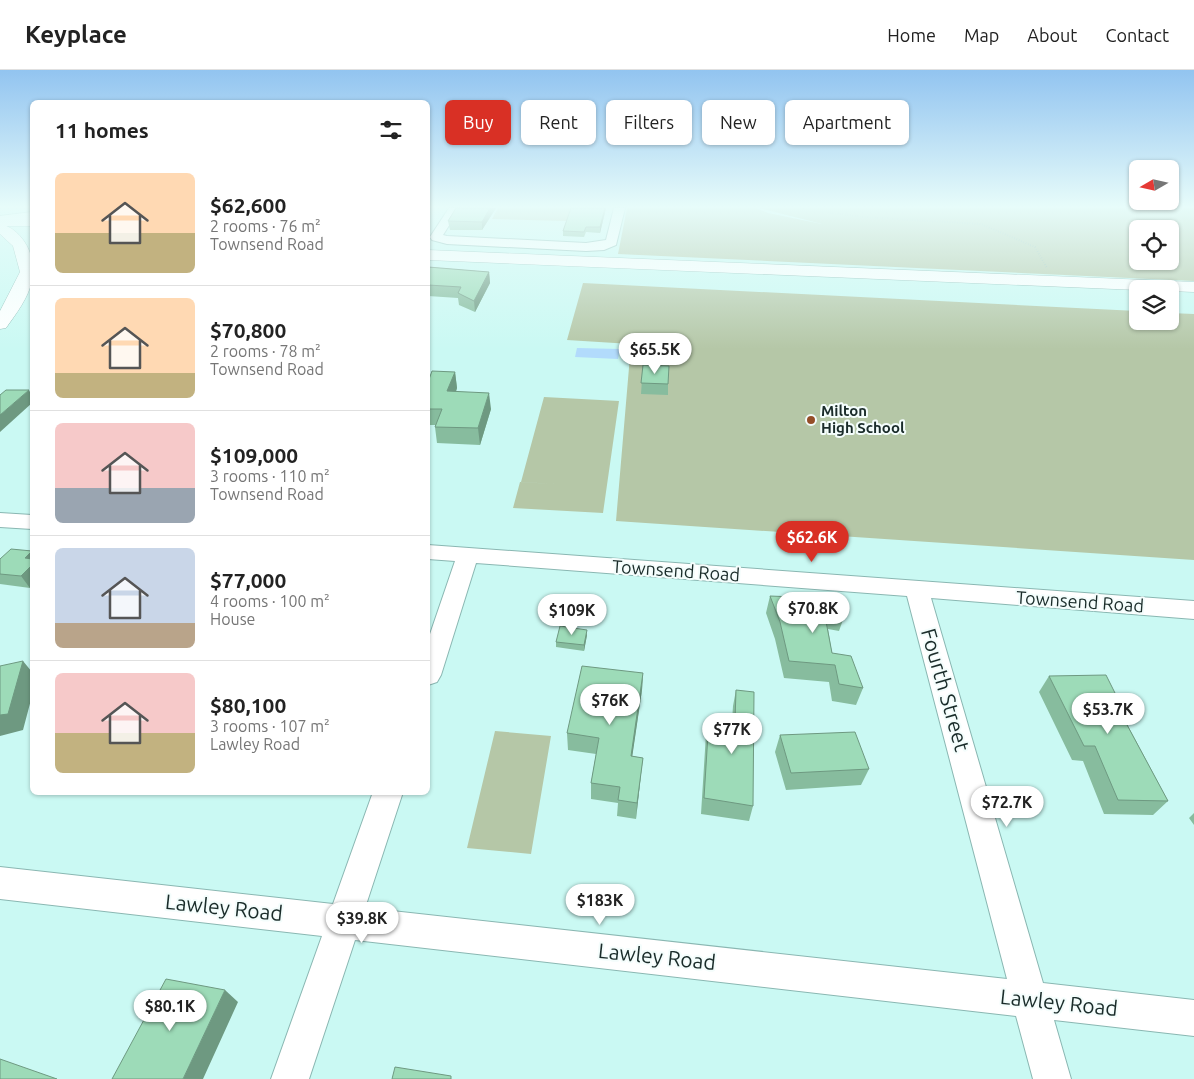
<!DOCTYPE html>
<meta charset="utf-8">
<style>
body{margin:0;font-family:Ubuntu,sans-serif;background:#f2f2f2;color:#222;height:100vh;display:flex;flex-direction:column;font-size:19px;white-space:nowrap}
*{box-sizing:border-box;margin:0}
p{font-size:16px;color:#767676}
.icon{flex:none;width:28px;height:28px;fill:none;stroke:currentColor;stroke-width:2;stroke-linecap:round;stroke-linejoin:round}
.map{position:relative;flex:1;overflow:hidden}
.details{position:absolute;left:30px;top:30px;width:400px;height:695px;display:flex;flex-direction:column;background:#fff;border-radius:8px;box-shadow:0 1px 4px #0004}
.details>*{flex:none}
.hud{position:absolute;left:445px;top:30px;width:475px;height:45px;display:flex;gap:10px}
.needle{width:32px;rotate:261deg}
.controls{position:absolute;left:1129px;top:90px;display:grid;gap:10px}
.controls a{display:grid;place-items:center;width:50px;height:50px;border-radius:8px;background:#fff;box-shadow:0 1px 4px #0004;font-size:25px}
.price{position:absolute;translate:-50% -42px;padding:0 11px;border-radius:18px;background:#fff;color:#222;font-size:16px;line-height:32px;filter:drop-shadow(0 1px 2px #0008)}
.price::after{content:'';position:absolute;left:50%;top:30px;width:15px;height:11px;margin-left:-8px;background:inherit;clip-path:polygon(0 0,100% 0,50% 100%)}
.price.selected{background:#d93025;color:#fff}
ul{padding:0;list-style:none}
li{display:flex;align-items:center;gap:15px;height:125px;padding:0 25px}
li+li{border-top:1px solid #e0e0e0}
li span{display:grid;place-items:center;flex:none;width:140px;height:100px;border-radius:8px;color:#555}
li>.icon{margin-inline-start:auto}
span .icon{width:60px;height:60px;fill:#fffc;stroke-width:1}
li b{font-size:21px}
h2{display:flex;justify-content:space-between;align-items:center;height:60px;padding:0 25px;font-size:21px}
.tag{padding:0 18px;border-radius:8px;background:#fff;box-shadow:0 1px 4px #0004;font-size:18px;line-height:45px}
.tag.selected{background:#d93025;color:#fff}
header{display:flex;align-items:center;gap:30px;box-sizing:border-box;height:70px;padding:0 25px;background:#fff;border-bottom:1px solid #e0e0e0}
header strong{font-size:24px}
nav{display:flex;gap:28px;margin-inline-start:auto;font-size:18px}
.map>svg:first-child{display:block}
.green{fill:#b5c7a7;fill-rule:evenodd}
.water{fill:#b2dbfc}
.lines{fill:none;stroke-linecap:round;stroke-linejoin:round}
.street-casing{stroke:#8ab7b2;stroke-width:2}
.secondary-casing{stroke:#8ab7b2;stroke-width:1}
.highway-casing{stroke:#8ab7b2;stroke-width:1}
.path{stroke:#91b6b2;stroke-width:2;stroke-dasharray:0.5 2;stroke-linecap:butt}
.street{fill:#fff;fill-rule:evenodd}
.secondary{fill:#fff;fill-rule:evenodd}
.highway{fill:#fff;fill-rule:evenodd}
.wall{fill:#87bc9e}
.shaded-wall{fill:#6e9981}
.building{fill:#9ddbb8;stroke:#6e9981}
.poi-dot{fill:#954e28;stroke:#f4fdfc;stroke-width:2}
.labels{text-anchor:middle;stroke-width:4;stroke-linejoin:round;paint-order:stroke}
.far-poi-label{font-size:15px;font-weight:bold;fill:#1a2c2a;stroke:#f4fdfc;text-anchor:start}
.street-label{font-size:18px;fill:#1a2c2a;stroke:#f4fdfc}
.near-street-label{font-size:21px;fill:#1a2c2a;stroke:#f4fdfc}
</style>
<header>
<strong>Keyplace</strong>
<nav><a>Home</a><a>Map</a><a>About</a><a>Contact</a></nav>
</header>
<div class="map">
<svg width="1194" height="1009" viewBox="0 0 1194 1009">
<rect width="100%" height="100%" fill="#caf9f3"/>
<path class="green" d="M498,138H571L567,151L492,149Z
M627,138H756L768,143L822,154L759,138H1194V211L618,184ZM1138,159H1170V191H1138Z
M583,213L1137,241L1138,251H1170V243L1194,244V490L616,451L631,274L567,270Z
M544,327L619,331L603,443L513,438L520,412L571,415L521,412Z
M495,661L551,666L531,784L467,778Z"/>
<path class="water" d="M577,278L620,279L618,289L575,287Z"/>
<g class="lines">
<g class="street-casing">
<path id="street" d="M449,138H460L443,165L447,166L586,173L606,170L614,138H625L616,175L604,180L586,181L447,174L432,170L430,167Z
M0,443L32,445V459L0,457Z
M428,475L1194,531V549L931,528L1043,913L1194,930V966L1054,950L1071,1009H1033L1016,946L355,870L309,1009H271L322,866L0,829V797L333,834L373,722H403L365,838L1007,909L907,526L476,493L441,605L437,612L428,615V570L455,491L428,489Z"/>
</g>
<g class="secondary-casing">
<path id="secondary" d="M0,148H32V156H0Z
M428,180L1194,212V222L1170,221V219L1138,220L428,190Z"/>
</g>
<g class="highway-casing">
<path id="highway" d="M32,142V150L1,154C24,160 37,188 32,210C29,227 16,244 6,258L0,259V241L20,202L13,176L0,164V146Z"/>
</g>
<path class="path" d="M798,138L862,147L981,154L1035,177L1047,198"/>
<use href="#street" class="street"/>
<use href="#secondary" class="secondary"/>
<use href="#highway" class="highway"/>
</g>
<path class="wall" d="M456,138H496L482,160H450L448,151Z
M571,138H606L600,163L586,162L584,167L563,166V161Z
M428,197L489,202L490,213L475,242L459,235L458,228L428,226V228Z
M643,295L668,314V325L641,324Z
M455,302L457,318L456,322L491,339L480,375L437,373L435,357V355H428V312Z
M32,481V515L30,518L0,514V489Z
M770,526L845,544L839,561L828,559L832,583L863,618L856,635L832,631L829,612L784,608L775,569L766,543Z
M587,565L584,581L556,577V572Z
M643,603L642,620L632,686L643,688L641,704L636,749L617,746L618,733L591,729V713L596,684L568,680L567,663Z
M1049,606L1127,654L1168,731L1153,745L1104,744L1083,691L1072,690L1039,622Z
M736,620L753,736L749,751L701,744L706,664L709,648L732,651L733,636Z
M780,665L869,699L861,715L786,720L775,682Z
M1194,743V755L1189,748Z"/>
<path class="shaded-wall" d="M490,138H496L482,160V152Z
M605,138H606L600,163V157Z
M489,202L490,213L475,242L474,231Z
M455,302L457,318L450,337L447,321Z
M29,320L32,326V333L0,362V345Z
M489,323L491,339L480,375L478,358Z
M32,481V515L30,518L21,506L25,488Z
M587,560V565L584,581V575Z
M23,591L32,602V626L23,660L0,666V645Z
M643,603L642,620L630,702L631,686Z
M643,688L641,704L636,749L637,733Z
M225,920L238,932L203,1009H183Z"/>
<path class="building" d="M456,138H490L482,152L448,151Z
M571,138H605L600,157H586L584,162L563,161Z
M428,197L489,202L474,231L458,223L461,217L428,215Z
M643,295L669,296L668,314L641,313Z
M432,301L455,302L447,321L489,323L478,358L435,357L442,339H428V312Z
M6,320H29L0,345V325Z
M11,479L32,481L25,488L32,489V495L21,506L0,504V489Z
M770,526L842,529L845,544L824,541L832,583L851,586L863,618L839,614L835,595L789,591L780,552Z
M560,556L587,560L584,575L556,572Z
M23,591L8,644L0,645V596Z
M582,596L643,603L631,686L643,688L637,733L618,730L620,717L591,713L599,668L567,663Z
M1106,605L1129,651L1126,653L1168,731L1118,730L1095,676H1084L1049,606Z
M736,620L754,622L753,736L704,728L709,648L735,651Z
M855,662L869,699L791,703L780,665Z
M166,909L225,920L183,1009H112Z
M0,989L57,1009H0Z
M395,997L451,1006V1009H392Z"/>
<linearGradient id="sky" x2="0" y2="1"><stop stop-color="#92c4f0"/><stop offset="0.49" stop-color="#e7fcfa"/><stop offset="1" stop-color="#e7fcfa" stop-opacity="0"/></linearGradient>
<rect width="1194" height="279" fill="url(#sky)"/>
<circle class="poi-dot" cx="811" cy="350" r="5"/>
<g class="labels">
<g class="far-poi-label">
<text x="821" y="346">Milton<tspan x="821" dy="17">High School</tspan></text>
</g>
<g class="street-label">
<text transform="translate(676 501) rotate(4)" y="6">Townsend Road</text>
<text transform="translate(1080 532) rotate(4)" y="6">Townsend Road</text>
</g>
<g class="near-street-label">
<text transform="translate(945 620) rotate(74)" y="7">Fourth Street</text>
<text transform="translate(224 838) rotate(6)" y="7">Lawley Road</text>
<text transform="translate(657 887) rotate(6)" y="7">Lawley Road</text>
<text transform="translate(1059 933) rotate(6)" y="7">Lawley Road</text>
</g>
</g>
</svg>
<div class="controls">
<a><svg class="needle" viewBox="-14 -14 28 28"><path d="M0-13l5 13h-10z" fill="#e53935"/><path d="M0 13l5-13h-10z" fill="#767676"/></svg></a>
<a><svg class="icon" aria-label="locate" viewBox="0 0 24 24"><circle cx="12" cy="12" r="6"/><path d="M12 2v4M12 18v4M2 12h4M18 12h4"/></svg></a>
<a><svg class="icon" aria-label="layers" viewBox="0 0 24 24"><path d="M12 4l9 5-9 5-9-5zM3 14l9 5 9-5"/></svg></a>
</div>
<b class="price" style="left:655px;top:305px">$65.5K</b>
<b class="price selected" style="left:812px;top:493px">$62.6K</b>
<b class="price" style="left:813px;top:564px">$70.8K</b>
<b class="price" style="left:572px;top:566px">$109K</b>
<b class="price" style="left:610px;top:656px">$76K</b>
<b class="price" style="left:1108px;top:665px">$53.7K</b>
<b class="price" style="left:732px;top:685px">$77K</b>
<b class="price" style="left:1007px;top:758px">$72.7K</b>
<b class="price" style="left:600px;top:856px">$183K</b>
<b class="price" style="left:362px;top:874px">$39.8K</b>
<b class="price" style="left:170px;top:962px">$80.1K</b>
<div class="hud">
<a class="tag selected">Buy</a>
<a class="tag">Rent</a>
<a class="tag">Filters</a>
<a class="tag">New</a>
<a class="tag">Apartment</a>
</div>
<section class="details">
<h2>11 homes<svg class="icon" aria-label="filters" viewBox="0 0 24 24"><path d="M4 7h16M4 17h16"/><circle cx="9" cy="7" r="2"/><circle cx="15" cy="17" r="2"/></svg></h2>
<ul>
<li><span style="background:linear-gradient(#ffd9b3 60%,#c2b280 0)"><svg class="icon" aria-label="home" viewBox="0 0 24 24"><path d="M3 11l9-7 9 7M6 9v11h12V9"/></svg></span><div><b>$62,600</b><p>2 rooms · 76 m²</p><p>Townsend Road</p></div></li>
<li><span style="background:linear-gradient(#ffd9b3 75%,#c2b280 0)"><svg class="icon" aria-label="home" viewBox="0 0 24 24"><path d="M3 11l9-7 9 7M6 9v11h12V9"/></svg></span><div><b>$70,800</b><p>2 rooms · 78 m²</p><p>Townsend Road</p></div></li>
<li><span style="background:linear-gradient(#f6c9c9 65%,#9aa5b1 0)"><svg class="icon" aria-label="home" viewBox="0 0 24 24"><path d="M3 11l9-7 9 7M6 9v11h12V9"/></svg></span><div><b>$109,000</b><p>3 rooms · 110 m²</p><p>Townsend Road</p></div></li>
<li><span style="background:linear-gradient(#c9d6e8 75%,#b9a48a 0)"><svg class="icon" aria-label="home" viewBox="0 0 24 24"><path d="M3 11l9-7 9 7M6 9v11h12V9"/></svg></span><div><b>$77,000</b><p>4 rooms · 100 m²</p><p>House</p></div></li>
<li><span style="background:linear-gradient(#f6c9c9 60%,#c2b280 0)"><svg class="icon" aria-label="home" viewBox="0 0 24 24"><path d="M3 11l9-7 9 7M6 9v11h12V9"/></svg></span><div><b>$80,100</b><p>3 rooms · 107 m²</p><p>Lawley Road</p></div></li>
</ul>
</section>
</div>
